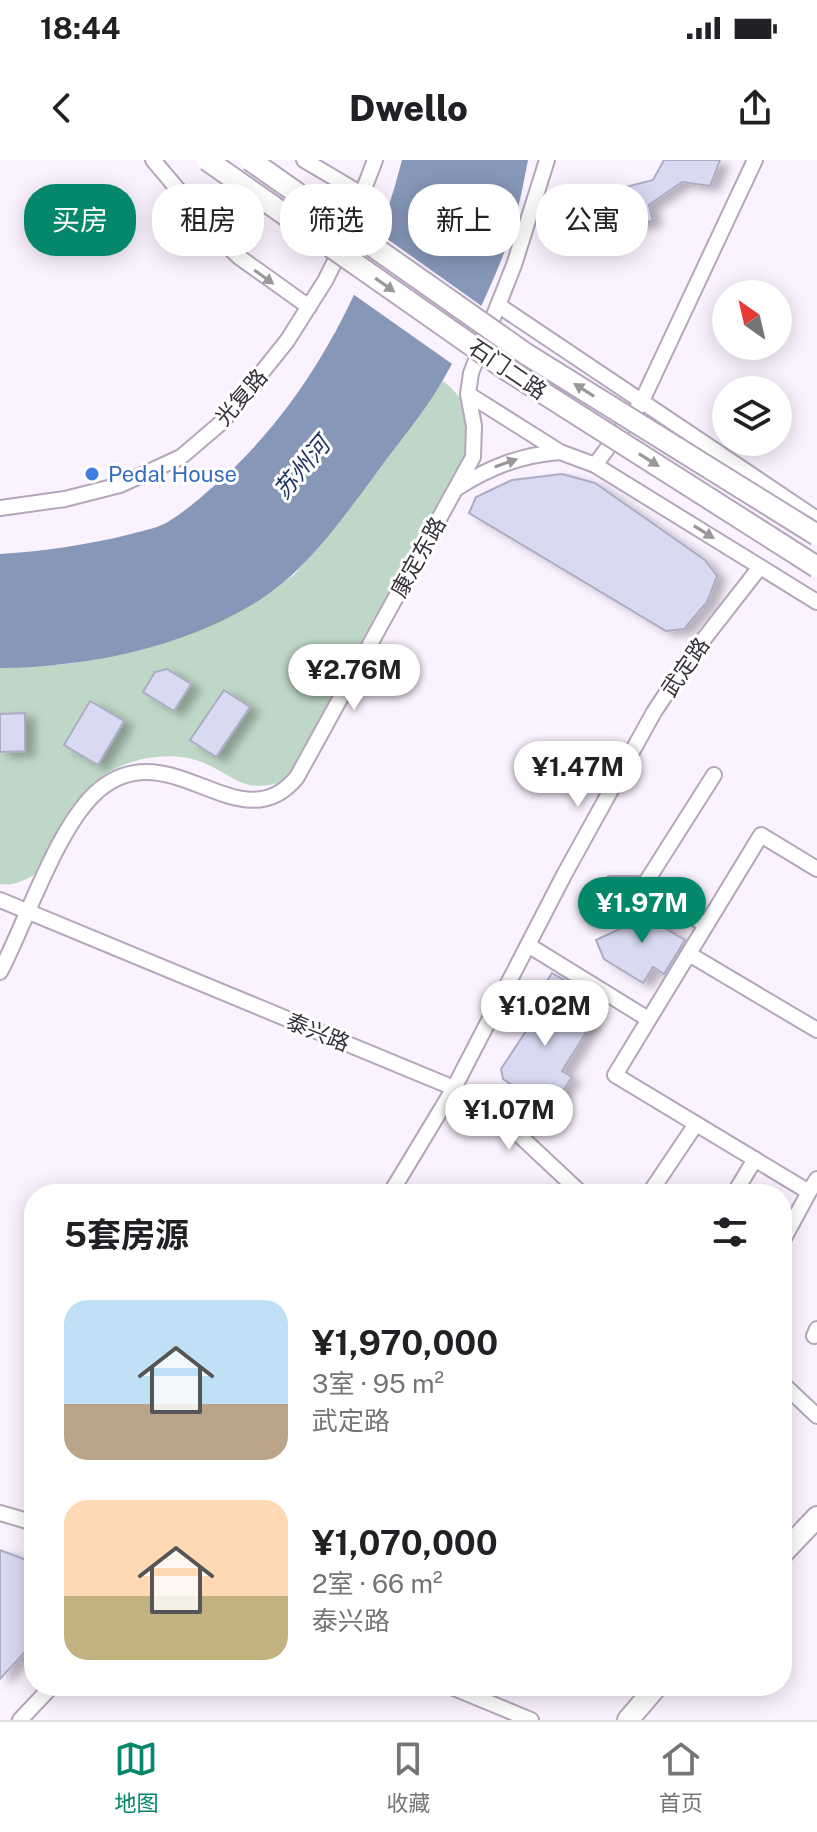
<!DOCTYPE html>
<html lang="zh">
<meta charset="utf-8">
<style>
body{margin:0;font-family:"Public Sans","Noto Sans SC",sans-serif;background:#f2f2f2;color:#202124;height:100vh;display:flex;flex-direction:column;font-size:30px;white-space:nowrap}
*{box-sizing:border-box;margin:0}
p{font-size:26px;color:#757577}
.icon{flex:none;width:44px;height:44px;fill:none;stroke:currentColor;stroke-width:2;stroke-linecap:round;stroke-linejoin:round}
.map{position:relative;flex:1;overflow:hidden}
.side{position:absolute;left:24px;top:1024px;width:768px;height:512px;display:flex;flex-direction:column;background:#fff;border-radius:32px;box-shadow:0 4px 20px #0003}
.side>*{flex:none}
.guide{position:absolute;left:24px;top:24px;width:770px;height:72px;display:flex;gap:16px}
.needle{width:52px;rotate:326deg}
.tools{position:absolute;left:712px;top:120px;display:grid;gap:16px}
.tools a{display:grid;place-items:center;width:80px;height:80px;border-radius:50%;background:#fff;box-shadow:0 4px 20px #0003;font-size:40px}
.price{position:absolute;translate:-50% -68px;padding:0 18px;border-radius:28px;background:#fff;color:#222;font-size:26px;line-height:52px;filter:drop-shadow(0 2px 4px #0008)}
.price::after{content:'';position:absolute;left:50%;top:48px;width:24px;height:18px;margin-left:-12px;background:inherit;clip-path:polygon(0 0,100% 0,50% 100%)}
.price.selected{background:#04876a;color:#fff}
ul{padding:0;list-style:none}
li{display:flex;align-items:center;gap:24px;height:200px;padding:0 40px}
li span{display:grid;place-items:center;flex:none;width:224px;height:160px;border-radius:24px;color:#555}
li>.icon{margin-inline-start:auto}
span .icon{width:96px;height:96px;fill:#fffc;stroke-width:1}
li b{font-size:34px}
h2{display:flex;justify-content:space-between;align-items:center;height:96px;padding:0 40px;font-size:34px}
.tag{padding:0 28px;border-radius:32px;background:#fff;box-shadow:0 4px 20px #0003;font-size:28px;line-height:72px}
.tag.selected{background:#04876a;color:#fff}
.status{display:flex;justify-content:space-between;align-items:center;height:56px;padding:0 40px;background:#fff;direction:ltr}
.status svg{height:22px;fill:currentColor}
header{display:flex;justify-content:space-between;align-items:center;height:104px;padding:0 40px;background:#fff;font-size:36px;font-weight:800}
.tabs{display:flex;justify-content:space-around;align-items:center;height:112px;border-top:2px solid #e0e0e0;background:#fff;font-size:22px;color:#757577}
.tabs a{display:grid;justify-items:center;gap:4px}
.tabs .selected{color:#04876a}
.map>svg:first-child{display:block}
.green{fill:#bed7c6}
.water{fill:#8697b8}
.pier{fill:#fbf2ff}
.building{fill:#d9d9f2;stroke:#acacc3;stroke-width:2;filter:url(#shadow)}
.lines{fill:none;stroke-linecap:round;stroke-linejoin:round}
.street-casing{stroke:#b5a6bb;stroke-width:18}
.secondary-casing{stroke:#b5a6bb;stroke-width:24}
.street{stroke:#fff;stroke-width:14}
.secondary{stroke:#fff;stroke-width:20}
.secondary-bridge-casing{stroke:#b5a6bb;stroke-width:24;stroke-linecap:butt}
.secondary-bridge{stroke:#fff;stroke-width:20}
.oneway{fill:#9b989c}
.shop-dot{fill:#3f7fe0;stroke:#fff;stroke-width:3}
.labels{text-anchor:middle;stroke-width:6;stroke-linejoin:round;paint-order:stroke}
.street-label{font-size:22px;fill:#37313a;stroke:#fff}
.shop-label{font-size:22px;fill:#366cbe;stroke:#fff;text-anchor:start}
.water-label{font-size:24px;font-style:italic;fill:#1f335f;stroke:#fff}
</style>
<div class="status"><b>18:44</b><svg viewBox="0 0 49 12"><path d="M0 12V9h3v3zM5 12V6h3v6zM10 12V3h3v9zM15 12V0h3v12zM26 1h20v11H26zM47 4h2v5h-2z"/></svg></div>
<header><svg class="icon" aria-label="back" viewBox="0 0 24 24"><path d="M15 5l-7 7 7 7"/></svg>Dwello<svg class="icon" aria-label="share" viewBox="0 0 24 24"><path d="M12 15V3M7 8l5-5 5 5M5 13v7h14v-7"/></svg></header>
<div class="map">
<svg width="817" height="1560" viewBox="0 0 817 1560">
<defs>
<filter id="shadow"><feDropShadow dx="9" dy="5" stdDeviation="4" flood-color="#0004"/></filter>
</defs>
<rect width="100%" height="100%" fill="#fbf2ff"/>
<path class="green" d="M443,221C471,243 469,260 468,294L314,578L283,622C242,633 238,618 204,603C169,587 109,600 86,632C70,655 58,682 44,707C33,717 15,727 0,724V508L68,504L155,486L228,457L294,415L338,364Z"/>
<path class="water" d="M402,0H528C523,26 518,52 510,77C494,122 467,178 443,220C423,255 395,286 372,319C340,362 307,409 261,439C186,487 89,507 0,508V394C45,391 88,385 131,374C143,371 156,368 166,363C183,353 199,339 214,326C310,243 371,121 402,0Z"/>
<path class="pier" d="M376,71L483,147L455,206L350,132Z"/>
<path class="building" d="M664,0H720L710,26L682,22L649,45L653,61L610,69L607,59L587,62L584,38L653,20Z
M562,314L595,323L705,400L717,416L707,442L684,469L666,471L469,353L476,337L512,320Z
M167,509L191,524L174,551L143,532L155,512Z
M224,530L250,547L216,597L190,580Z
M90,541L124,561L98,605L64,585Z
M25,553V591L0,592V554Z
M647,741L667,754L660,765L685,780L664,814L653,807L643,823L604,799L596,780L633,763Z
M552,813L569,823L550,854L571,867L578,855L592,863L562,911L572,917L550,950L503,919L501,909L530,865L522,860Z
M0,1390L34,1403V1482L0,1519Z"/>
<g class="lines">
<g class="street-casing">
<path id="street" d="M153,0L219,78L239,97L309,147
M304,0L363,35
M498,145L817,359
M468,234L560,292L595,305L817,442
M595,305L641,243L755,0
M457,328C490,307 521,295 560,292
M0,348L65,339L120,325L181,297L222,262L287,181L325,121L341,89L375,0
M817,709L761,675L615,915L809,1032L817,1019
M643,727L714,615
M0,740L454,928L519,975L582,1034
M593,754L611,724H637L706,765
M528,785L648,859
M689,794L817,870
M0,812C26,763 58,663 100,629C172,571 241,686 297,617L473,297L474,266L468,234L471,213L514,105L547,0
M390,1034L454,928L564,715L654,552L693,493L760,407
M649,1034L696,964
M734,1034L755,999
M782,1082L809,1032
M814,1176L817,1169
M782,1223L817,1256
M0,1353L34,1363
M449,1526L531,1560
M20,1560L52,1526"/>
</g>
<g class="secondary-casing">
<path id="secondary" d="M782,1394L817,1357
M628,1560L657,1526"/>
</g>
<use href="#street" class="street"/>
<use href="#secondary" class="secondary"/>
<g class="secondary-bridge-casing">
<path id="secondary-bridge" d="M207,0L504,208L817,407
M250,0L526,194L817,375"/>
</g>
<use href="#secondary-bridge" class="secondary-bridge"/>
</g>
<defs><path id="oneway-solid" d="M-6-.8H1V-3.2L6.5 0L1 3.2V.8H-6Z" transform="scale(2)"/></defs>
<g class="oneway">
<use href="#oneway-solid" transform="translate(264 117) rotate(36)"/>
<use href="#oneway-solid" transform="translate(385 125) rotate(35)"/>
<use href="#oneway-solid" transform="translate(584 230) rotate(-148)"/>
<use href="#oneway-solid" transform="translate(649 300) rotate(32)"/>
<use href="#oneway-solid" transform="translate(506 303) rotate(-19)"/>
<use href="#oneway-solid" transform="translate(704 372) rotate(32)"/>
</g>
<circle class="shop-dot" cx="92" cy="314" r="8"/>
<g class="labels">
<g class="street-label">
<text transform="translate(508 209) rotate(34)" y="8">石门二路</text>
<text transform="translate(241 237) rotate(-49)" y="8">光复路</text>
<text transform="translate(418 397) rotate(-61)" y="8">康定东路</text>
<text transform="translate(685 507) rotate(-55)" y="8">武定路</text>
<text transform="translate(318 872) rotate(22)" y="8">泰兴路</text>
</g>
<g class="shop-label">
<text x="108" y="322">Pedal House</text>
</g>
<g class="water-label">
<text transform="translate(302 308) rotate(-50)" y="8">苏州河</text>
</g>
</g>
</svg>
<div class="tools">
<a><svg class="needle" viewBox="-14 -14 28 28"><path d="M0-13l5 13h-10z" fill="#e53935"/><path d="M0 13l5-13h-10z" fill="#757577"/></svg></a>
<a><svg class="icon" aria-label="layers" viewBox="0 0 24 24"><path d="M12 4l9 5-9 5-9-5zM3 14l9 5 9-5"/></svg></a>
</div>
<b class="price" style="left:354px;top:552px">¥2.76M</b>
<b class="price" style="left:578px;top:649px">¥1.47M</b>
<b class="price selected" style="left:642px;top:785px">¥1.97M</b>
<b class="price" style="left:545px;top:888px">¥1.02M</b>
<b class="price" style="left:509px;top:992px">¥1.07M</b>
<div class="guide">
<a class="tag selected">买房</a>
<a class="tag">租房</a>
<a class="tag">筛选</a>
<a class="tag">新上</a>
<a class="tag">公寓</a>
</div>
<section class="side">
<h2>5套房源<svg class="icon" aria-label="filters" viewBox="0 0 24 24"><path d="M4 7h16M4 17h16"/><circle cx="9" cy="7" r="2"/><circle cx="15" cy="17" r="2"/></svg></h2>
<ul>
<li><span style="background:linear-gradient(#bfe0f5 65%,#b9a48a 0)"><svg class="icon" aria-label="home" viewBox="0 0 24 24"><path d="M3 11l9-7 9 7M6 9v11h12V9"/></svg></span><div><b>¥1,970,000</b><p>3室 · 95 m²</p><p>武定路</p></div></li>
<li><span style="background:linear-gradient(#ffd9b3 60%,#c2b280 0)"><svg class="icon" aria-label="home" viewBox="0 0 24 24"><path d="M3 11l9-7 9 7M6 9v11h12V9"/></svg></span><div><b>¥1,070,000</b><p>2室 · 66 m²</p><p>泰兴路</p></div></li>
</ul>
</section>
</div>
<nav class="tabs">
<a class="selected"><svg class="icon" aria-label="map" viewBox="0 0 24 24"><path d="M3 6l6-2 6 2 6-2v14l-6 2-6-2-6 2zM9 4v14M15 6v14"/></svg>地图</a>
<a><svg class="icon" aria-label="saved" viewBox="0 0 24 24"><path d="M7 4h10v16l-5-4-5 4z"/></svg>收藏</a>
<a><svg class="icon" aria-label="home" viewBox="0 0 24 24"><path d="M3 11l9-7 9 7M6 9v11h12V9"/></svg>首页</a>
</nav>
